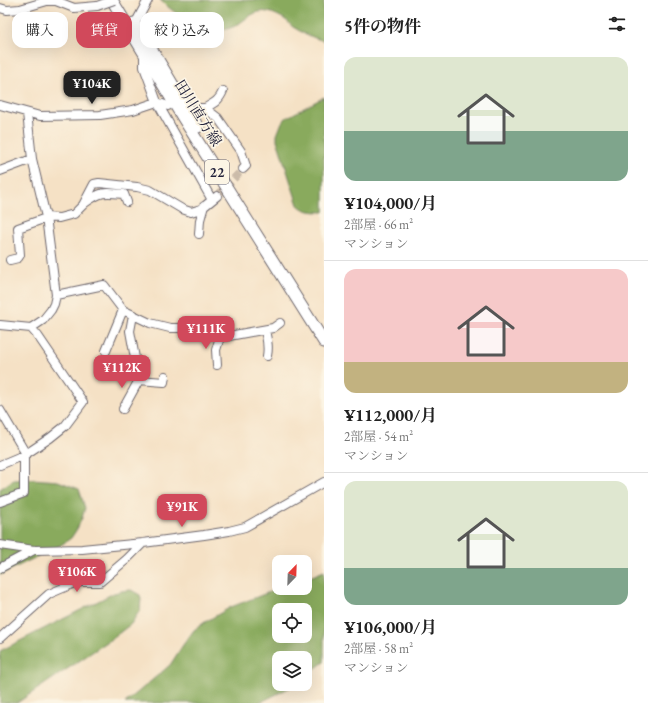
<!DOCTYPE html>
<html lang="ja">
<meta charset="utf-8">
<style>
body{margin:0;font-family:"EB Garamond","Noto Serif JP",serif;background:#f2f2f2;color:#222;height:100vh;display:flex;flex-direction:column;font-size:15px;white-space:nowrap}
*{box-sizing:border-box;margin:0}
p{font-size:13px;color:#767676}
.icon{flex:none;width:22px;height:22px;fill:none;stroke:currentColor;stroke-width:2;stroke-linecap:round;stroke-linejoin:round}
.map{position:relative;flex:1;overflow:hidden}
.details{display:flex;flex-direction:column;background:#fff;width:324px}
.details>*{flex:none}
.guide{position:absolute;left:12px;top:12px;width:252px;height:36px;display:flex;gap:8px}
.needle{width:26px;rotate:23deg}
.tools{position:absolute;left:272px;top:555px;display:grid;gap:8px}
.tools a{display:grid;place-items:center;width:40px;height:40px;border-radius:8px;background:#fff;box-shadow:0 4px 16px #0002;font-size:20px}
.price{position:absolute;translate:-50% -34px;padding:0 9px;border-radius:8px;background:#d1495b;color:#fff;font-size:13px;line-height:26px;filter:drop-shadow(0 1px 2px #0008)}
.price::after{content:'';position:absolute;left:50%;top:24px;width:12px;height:9px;margin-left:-6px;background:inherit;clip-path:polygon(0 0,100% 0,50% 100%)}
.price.active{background:#222;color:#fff}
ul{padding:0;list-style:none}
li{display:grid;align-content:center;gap:8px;height:212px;padding:0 20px}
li+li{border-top:1px solid #e0e0e0}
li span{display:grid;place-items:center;height:124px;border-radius:12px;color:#555}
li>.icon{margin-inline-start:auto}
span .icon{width:72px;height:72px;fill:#fffc;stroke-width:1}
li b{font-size:17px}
h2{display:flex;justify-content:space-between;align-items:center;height:48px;padding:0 20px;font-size:17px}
.pill{padding:0 14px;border-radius:12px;background:#fff;box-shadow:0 4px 16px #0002;font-size:14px;line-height:36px}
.pill.active{background:#d1495b;color:#fff}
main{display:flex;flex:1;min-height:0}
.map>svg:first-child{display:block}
.forest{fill:#89aa5d;stroke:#56664c;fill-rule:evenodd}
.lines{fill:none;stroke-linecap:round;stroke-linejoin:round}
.minor-tunnel{stroke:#cbbba9;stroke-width:8;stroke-dasharray:8 4;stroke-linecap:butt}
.minor-casing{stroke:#6c656b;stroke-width:10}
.major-casing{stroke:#6c656b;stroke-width:13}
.minor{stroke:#fff;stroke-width:8}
.major{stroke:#fff;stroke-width:11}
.minor-bridge-casing{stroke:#6c656b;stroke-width:10;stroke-linecap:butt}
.minor-bridge{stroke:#fff;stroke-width:8}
.labels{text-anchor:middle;stroke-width:3.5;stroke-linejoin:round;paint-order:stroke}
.shield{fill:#fcf5e5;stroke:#63616e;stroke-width:1}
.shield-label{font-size:14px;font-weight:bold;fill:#22223b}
.street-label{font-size:15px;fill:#22223b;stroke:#fcf5e5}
</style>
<main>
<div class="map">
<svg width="324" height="703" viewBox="0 0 324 703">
<rect width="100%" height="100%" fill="#fcf5e5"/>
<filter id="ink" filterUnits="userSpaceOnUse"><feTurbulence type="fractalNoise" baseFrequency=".025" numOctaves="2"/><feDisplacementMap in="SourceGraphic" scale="8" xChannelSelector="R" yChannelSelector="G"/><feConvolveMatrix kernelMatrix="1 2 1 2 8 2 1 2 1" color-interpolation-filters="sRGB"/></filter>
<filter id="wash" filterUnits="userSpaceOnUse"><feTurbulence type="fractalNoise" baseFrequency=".012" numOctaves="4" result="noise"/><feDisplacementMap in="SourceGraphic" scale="16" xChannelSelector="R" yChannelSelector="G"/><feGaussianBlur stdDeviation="0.9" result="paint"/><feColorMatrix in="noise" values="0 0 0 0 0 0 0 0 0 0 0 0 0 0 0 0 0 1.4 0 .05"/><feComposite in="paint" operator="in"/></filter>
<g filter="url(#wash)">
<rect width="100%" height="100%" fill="#f5e1c5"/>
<path class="forest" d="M160,0H324V41C314,38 302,33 293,27C291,26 289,23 287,21C282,17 273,13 268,12C254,9 246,20 235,26C231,28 218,32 215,32C197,30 172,11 160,0Z
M324,97V212C314,212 305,212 298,205L277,140V135L282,122L286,118Z
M32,479L58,481L79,489L85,508L82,518L77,529L71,538L61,545L0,575V489L13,480Z
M324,571V662L305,676V658H279V684H295L291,687L259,703H125L170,665L183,645L194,630L205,622L231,607L280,588H305V579ZM279,610H305V636H279Z
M131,590L140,595L141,599L140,610L131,624L110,640L17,703H0V651L114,593L122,591Z"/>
</g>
<g filter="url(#ink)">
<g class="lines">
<path class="minor-tunnel" d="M217,196L243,169"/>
<g class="minor-casing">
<path id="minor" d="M0,8L7,10L20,9L47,1H56L74,8L97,6
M135,24L148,0
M144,54V67L157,102L212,200
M0,105L40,116L100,115L133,110L157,102L168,106
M197,108H205L218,118L241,151L246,166L243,169
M205,108C214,103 219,101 223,91
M0,171L32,159
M85,203C102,191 104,192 124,194L127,202
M46,217L59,218L74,214L83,205L94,184L99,183L137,187L150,190L182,209L191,212L201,209L217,196
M199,234L200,220L204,206
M10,260L18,258L20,255L18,228L46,218
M56,295L104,285L123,310L150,323L170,328H192L220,337L229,336L273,328L280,323
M133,315L130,331L139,380L164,382L165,376
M0,325L31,328L43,320L51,310L54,304L56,295L46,217L32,159L27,113
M265,330C267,340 269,346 267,356
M106,351L123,310
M217,365L216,350L220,337
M123,409L139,380
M0,410L26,454
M0,465L26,454L50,438L65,426L83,402L38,336L31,328
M0,502L24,493V455
M0,545L34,550L82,549L143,543L204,535L229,531L245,527L324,482
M0,568L34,550
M0,638L49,594L77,582H100L127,559L143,543"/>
</g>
<g class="major-casing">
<path id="major" d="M112,0L183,118L324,342
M134,23L151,48L198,127"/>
</g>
<use href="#minor" class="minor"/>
<use href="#major" class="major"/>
<g class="minor-bridge-casing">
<path id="minor-bridge" d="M97,6L114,0"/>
</g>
<use href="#minor-bridge" class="minor-bridge"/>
</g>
</g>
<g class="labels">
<rect class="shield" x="205" y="160" width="24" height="24" rx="3"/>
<g class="shield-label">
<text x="217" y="177">22</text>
</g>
<g class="street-label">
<text transform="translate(198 113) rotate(58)" y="5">田川直方線</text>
</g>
</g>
</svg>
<div class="tools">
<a><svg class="needle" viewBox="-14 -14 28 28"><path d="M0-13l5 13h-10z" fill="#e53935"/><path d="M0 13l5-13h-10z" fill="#767676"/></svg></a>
<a><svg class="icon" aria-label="locate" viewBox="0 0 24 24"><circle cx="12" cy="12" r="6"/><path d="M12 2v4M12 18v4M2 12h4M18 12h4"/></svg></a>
<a><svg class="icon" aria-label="layers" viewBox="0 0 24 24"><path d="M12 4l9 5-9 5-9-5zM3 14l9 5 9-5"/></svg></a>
</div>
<b class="price active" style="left:92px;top:105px">¥104K</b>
<b class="price" style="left:206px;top:350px">¥111K</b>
<b class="price" style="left:122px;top:389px">¥112K</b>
<b class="price" style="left:182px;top:528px">¥91K</b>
<b class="price" style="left:77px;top:593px">¥106K</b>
<div class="guide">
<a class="pill">購入</a>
<a class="pill active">賃貸</a>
<a class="pill">絞り込み</a>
</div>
</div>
<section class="details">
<h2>5件の物件<svg class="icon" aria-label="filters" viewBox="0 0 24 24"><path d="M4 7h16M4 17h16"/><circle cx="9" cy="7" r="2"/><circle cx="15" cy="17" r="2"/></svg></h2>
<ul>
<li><span style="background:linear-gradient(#dfe7d0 60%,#7fa58c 0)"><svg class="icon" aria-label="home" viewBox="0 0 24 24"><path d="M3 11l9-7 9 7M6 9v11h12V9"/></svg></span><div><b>¥104,000/月</b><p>2部屋 · 66 m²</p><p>マンション</p></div></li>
<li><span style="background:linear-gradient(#f6c9c9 75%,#c2b280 0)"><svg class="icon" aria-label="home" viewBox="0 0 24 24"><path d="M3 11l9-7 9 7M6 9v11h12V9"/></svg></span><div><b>¥112,000/月</b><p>2部屋 · 54 m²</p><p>マンション</p></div></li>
<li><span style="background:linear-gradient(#dfe7d0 70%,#7fa58c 0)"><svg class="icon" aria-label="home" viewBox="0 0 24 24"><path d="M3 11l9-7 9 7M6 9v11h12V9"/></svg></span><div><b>¥106,000/月</b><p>2部屋 · 58 m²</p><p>マンション</p></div></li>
</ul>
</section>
</main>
